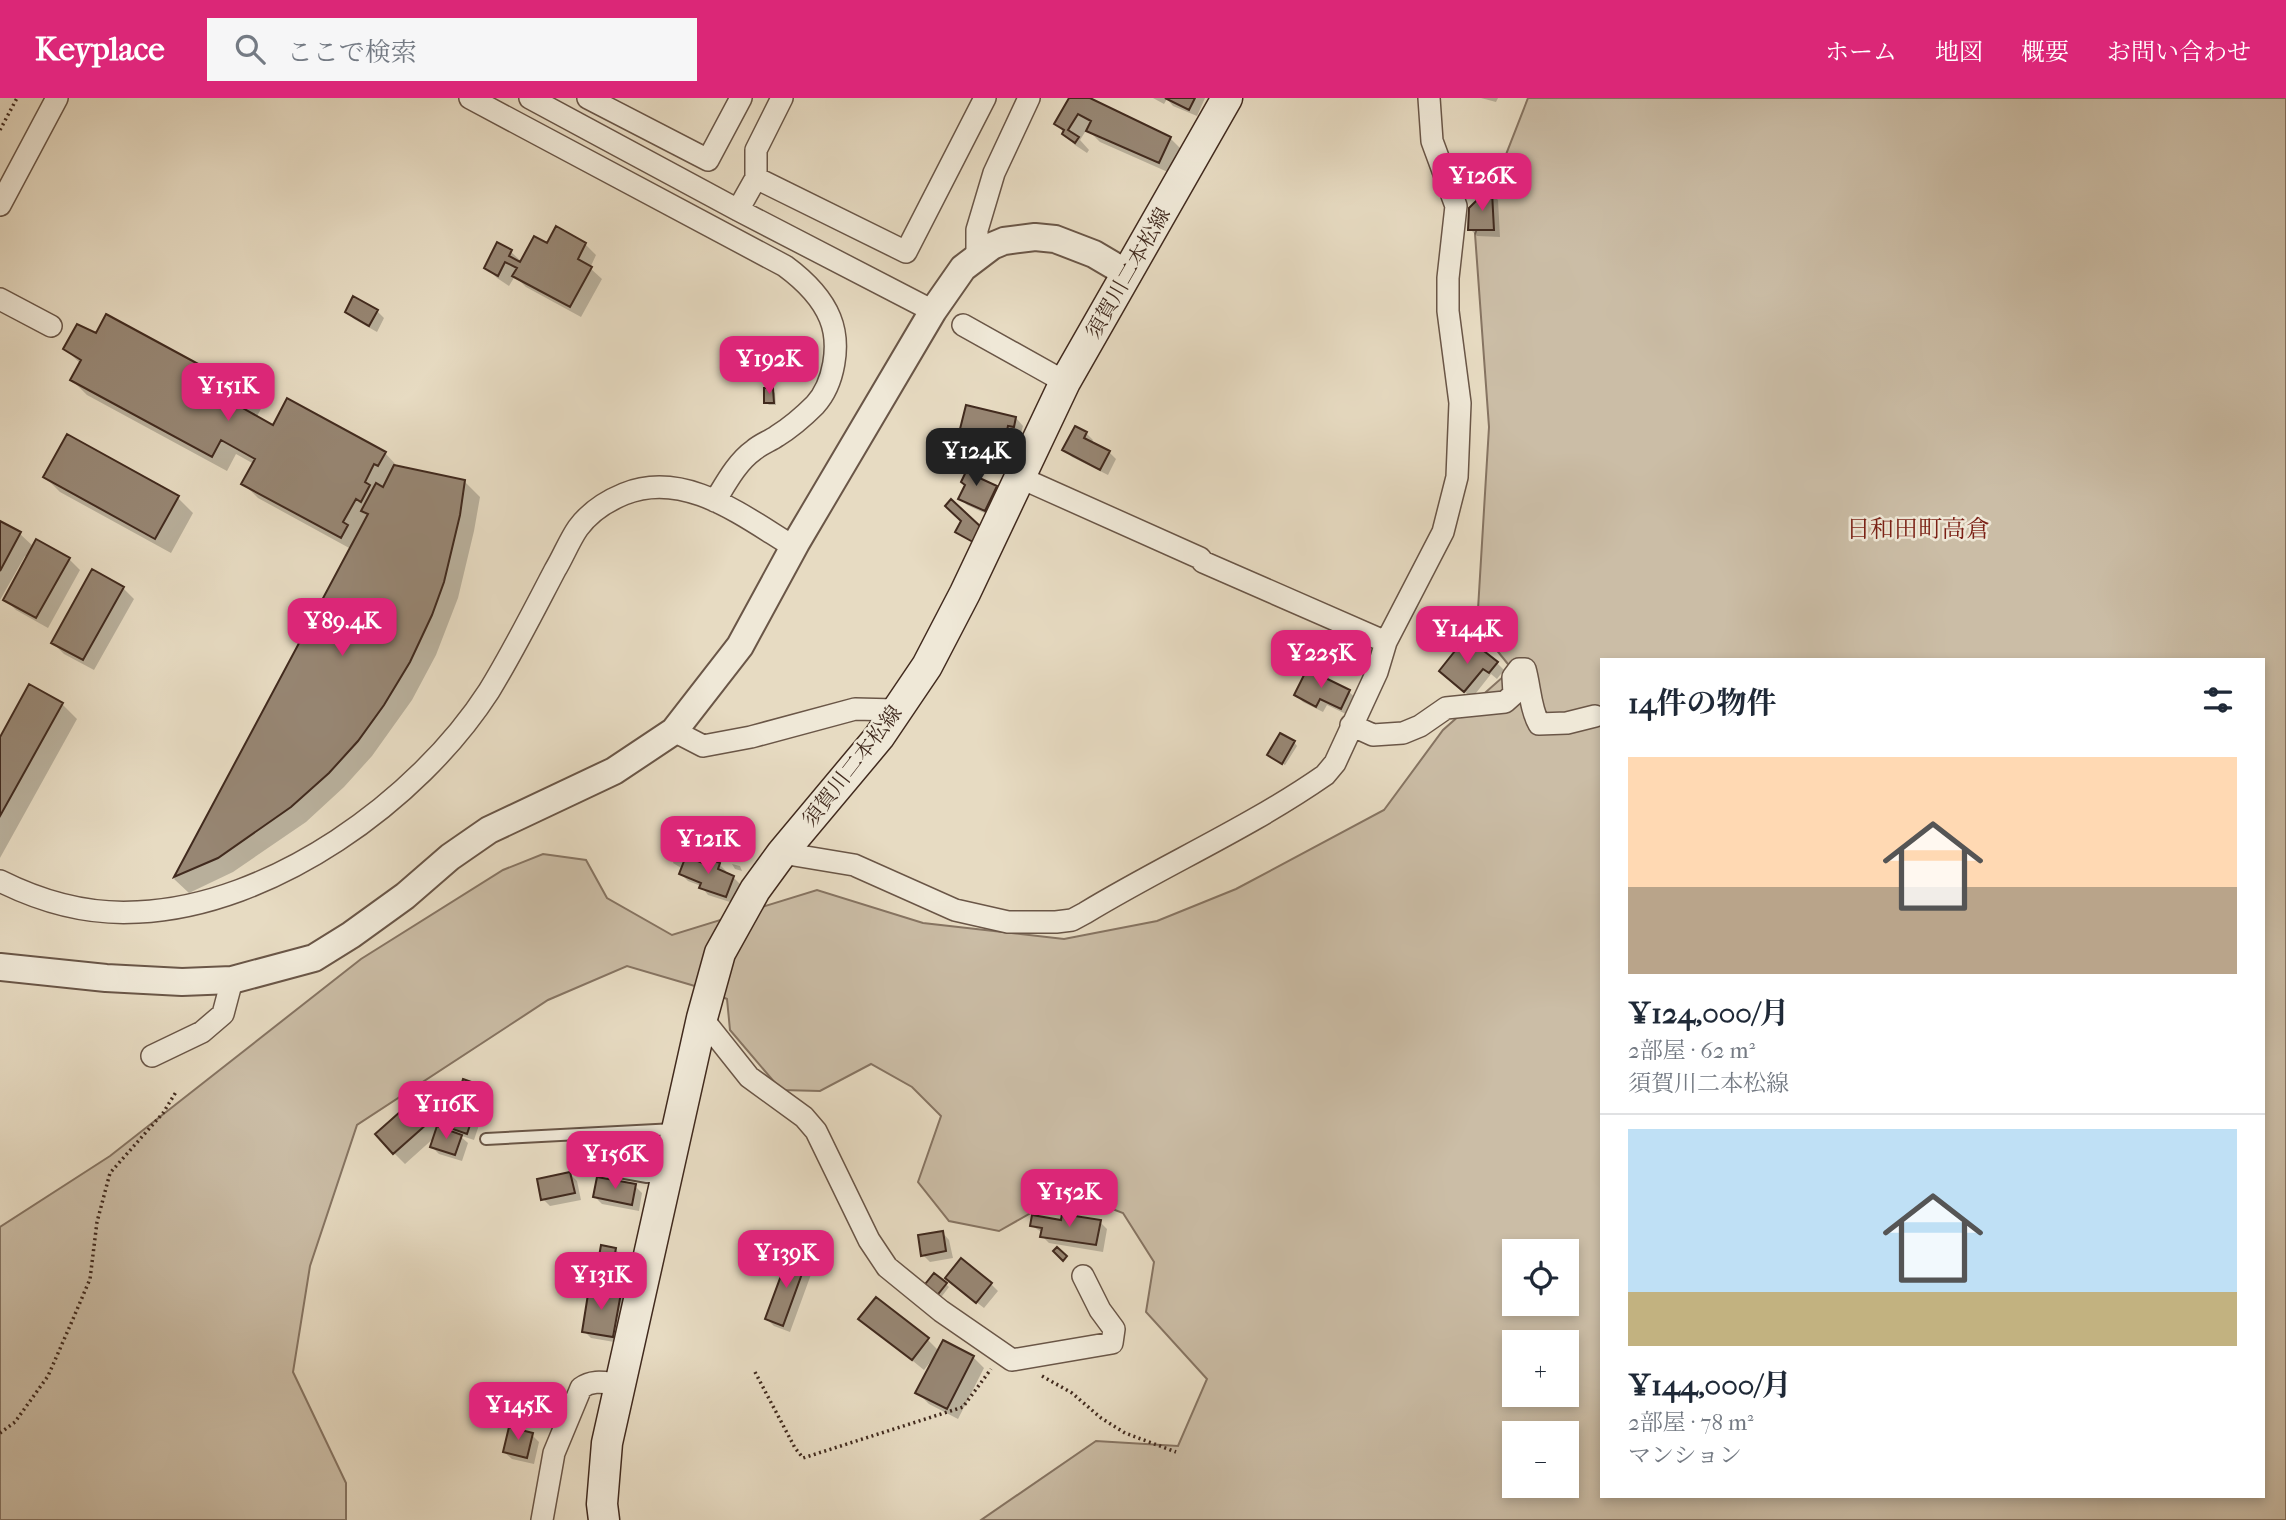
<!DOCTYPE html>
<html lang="ja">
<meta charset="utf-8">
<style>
body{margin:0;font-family:"IM FELL French Canon","Noto Serif JP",serif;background:#f6f6f7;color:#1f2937;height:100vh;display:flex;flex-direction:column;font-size:26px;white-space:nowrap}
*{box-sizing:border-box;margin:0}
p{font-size:23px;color:#747a83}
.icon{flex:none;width:38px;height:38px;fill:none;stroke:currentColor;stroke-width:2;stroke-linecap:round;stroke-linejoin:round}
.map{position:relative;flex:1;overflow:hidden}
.drawer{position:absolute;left:1600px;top:560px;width:665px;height:840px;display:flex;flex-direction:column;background:#fff;border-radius:0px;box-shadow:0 4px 10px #0003}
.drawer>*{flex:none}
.controls{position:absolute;left:1502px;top:1141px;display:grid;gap:14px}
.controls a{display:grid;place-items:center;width:77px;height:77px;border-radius:0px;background:#fff;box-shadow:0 4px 10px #0003;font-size:35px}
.price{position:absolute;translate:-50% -60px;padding:0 16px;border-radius:14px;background:#db2777;color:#fff;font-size:23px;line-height:46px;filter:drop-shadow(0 2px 4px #0008)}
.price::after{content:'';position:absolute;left:50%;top:42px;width:21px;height:16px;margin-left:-10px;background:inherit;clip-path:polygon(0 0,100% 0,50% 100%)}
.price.active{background:#222;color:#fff}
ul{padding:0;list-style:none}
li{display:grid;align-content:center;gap:14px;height:371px;padding:0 28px}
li+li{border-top:2px solid #e0e1e3}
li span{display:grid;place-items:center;height:217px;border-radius:0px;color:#555}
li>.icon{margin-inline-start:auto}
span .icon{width:126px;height:126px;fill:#fffc;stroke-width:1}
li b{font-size:30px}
h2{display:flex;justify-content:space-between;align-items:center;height:84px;padding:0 28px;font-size:30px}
header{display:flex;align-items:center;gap:42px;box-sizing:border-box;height:98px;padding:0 35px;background:#db2777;color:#fff}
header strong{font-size:33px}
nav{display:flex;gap:38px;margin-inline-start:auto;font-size:24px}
.search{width:490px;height:63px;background:#f6f6f7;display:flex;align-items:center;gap:18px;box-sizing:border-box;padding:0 24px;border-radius:0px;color:#747a83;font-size:26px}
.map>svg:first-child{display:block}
.green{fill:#cbbda6;stroke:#867462;stroke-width:2;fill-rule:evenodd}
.shadow{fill:#0003;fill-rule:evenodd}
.building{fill:#978673;stroke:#412a1e;stroke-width:2}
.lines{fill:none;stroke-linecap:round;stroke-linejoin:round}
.service-casing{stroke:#6a5647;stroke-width:14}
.minor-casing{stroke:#6a5647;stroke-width:24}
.tertiary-casing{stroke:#6a5647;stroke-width:30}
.secondary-casing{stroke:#412a1e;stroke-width:33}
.path{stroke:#412a1e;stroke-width:3.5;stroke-dasharray:2 3.5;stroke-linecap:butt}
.service{stroke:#efe8d7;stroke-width:10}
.minor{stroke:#efe8d7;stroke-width:21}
.tertiary{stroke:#efe8d7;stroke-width:26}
.secondary{stroke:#efe8d7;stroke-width:30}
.labels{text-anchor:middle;stroke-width:5;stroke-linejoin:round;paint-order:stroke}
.street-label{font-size:21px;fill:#412a1e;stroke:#efe8d7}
.quarter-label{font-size:24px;fill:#7a1f14;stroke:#efe8d7}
</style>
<header>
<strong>Keyplace</strong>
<div class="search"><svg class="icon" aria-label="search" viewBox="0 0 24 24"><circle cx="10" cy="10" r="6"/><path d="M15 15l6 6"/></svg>ここで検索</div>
<nav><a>ホーム</a><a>地図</a><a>概要</a><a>お問い合わせ</a></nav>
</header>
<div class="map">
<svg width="2286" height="1422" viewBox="0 0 2286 1422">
<rect width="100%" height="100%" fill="#e7dbc2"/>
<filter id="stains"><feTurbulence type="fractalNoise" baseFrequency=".00286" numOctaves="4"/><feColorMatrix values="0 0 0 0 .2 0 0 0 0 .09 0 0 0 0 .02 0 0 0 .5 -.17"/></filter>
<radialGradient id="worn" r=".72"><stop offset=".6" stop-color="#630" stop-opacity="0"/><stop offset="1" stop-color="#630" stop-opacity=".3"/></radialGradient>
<path class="green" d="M1528,0H2286V1422H981L1096,1343L1178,1348L1207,1281L1146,1214L1154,1164L1123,1115L1068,1094L999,1133L949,1123L918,1084L941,1018L912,989L871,966L820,993L781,992L730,932L727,901L705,891L627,868L548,902L357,1027L310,1168L293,1274L346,1385V1422H0V1129L110,1058L361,861L503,772L543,756L586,762L607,800L672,837L817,792L923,825L1064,841L1157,823L1236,791L1384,712L1443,632L1512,571L1477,528L1489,329L1475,136ZM1601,562H2263V1398H1601ZM1514,1153H1566V1206H1514ZM1514,1244H1566V1297H1514ZM1514,1335H1566V1388H1514Z"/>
<path class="shadow" d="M1071,0H1086L1170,40L1181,51L1170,75L1100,44L1087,31L1080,42L1089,52L1087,55L1075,47L1056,26Z
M1153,0H1205L1197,18L1173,8L1167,1L1164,6Z
M1481,0H1498L1496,4Z
M1491,95L1498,102L1500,139L1477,138L1470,131Z
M556,130L585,146L596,157L590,170L602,181L581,219L526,189L515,178L509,188L497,180L486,169L511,154L522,164L548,147Z
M377,213L384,220L377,234L354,221L347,214Z
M759,249L768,265L758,269L755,266Z
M65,251L247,294L262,309L256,320L274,329L385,355L399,370L465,384L480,399L474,433L458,500L436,557L412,602L372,658L344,689L306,724L233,774L189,795L174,781L351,451L258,400L243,385L254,366L236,356L227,373L87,297L72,282L81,266Z
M772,292L775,295L776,307H769L766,304Z
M1016,320L1023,328L1021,335L1015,334L1011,352L999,349L998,355L992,354L985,346L968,342L961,335Z
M1086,335L1093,342L1091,345L1109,354L1116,361L1108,377L1072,359L1065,352Z
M67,339L178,400L193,415L171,455L60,394L45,379Z
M980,363L987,370L981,382L996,390L1004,397L993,419L967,407L960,400Z
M0,425L20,436L34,449L69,461L80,472L48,530L16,512L5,501L28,460L25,458L0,502Z
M123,490L134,501L94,572L64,556L53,545Z
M1497,565L1504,572L1497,581L1491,576L1472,600L1448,580Z
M1308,574L1349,594L1357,601L1348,617L1327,607L1323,614L1303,604L1296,597Z
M62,606L77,621L0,760V642Z
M1294,644L1297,648L1285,667L1272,660Z
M675,759L685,766L708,769L719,766L726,773L725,776L733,779L740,786L733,805L708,797L701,788L688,783L681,776L683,771L673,765Z
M732,766L740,768L742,773L735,771Z
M482,990L489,997L474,1042L459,1037L468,1045L462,1063L439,1056L432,1049L435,1039L405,1066L394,1055L438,1003L448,1014L461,993ZM448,1027L458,1037L443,1032Z
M640,1047L643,1050L644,1061L620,1062L617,1058Z
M570,1076L577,1083L581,1102L550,1108L543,1101Z
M635,1088L642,1095L639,1113L602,1106L595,1099Z
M1062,1124H1100L1107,1131L1103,1154L1049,1145L1042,1138L1043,1135L1032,1128Z
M942,1134L949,1142L953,1160L930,1164L923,1157Z
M615,1151L618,1154L615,1174L602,1172L599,1169Z
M806,1164L813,1171L790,1234L774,1228L767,1221Z
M946,1186L949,1189L939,1202L927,1193Z
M991,1186L998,1193L984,1210L954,1187Z
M620,1197L627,1204L620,1245L591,1240L584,1233Z
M861,1221L928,1242L939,1253L973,1259L984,1270L958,1321L929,1306L918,1295L936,1259L935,1258L924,1272Z
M532,1337L539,1344L534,1366L512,1361L504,1354Z"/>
<path class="building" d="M1069,0H1090L1171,39L1159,65L1086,33L1091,23L1078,16L1068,32L1079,39L1075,45L1062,36L1064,32L1054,26Z
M1165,0H1195L1189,12Z
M1476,94H1492L1494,132H1468L1469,110L1476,103Z
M556,128L586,145L578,161L592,169L570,209L512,178L517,170L505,164L498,178L484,170L497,144L512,152L509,158L520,164L534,138L547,145Z
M353,198L378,212L369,228L345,214Z
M106,216L248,293L239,308L273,327L287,300L386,354L378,368L374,366L365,384L370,387L361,404L356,401L343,424L348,427L341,440L241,386L255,361L221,342L212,359L70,282L81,262L63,251L77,226L96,235Z
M760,247L766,262L754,267L747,252Z
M764,290H773L774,305H764Z
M966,307L1016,319L1014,329L1008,328L1004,346L992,343L991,349L983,347L984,341L959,335Z
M1075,328L1087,334L1084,340L1110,353L1100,372L1062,352Z
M67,336L179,398L155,441L43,379Z
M974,357L981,361L973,377L997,388L985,413L958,401L965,387L961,384Z
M394,367L465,382L460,417L444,484L432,517L410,564L384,607L358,643L329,675L291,709L218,760L174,779L368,416L361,413L376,385L383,389Z
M951,401L981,429L973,444L955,434L961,423L945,408Z
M0,423L21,434L0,473Z
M36,441L70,460L36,520L3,502Z
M92,471L124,489L83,562L51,545Z
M1471,543L1498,564L1489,575L1483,571L1464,594L1439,573L1459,548L1464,552Z
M1307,571L1350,592L1341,611L1320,601L1316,609L1294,597Z
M29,586L63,605L0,718V639Z
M1280,635L1295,643L1282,666L1267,657Z
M686,758L707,767L710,761L720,765L718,771L734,778L726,799L699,790L701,785L679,776Z
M463,981L483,988L467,1036L447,1029L451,1018L445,1016L456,989L460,991Z
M427,990L445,1010L393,1056L375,1036Z
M437,1028L462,1037L455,1057L430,1049Z
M616,1045H641V1059H615Z
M570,1074L575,1095L541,1102L537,1081Z
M597,1079L636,1086L632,1107L593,1099Z
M1062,1116L1101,1122L1096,1147L1040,1139L1042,1130L1030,1128L1032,1117L1061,1122Z
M943,1133L946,1153L921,1158L918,1137Z
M601,1147L616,1150L612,1172L597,1170Z
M1057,1149L1067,1158L1063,1163L1053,1153Z
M789,1156L807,1162L783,1228L765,1221Z
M961,1160L992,1185L976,1205L945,1180Z
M934,1175L947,1185L935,1200L922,1190Z
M589,1190L621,1195L613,1239L582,1234Z
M876,1199L929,1240L912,1262L858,1221Z
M943,1242L974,1258L947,1311L915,1295Z
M509,1329L533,1335L527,1360L503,1354Z"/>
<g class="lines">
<g class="service-casing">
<path id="service" d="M486,1041L675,1031
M586,1068L647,1079H663"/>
</g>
<g class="minor-casing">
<path id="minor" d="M470,0L785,168C804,182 821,198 830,220C841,247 834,286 815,307C804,318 790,330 777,338C770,343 761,346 754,352C737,364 726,385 715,403
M530,0L738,112L933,213
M588,0L708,62L741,0
M756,80V52L782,0
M0,107L57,0
M738,112L756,80L906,154L985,0
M977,159V132L994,75L1029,0
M0,201L51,228
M963,227L1065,284
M1019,379L1200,460L1203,464L1386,544
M1351,627L1373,637L1403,635L1420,628L1446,610L1505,604L1514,596L1513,579L1519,571H1525C1530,588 1530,610 1539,626L1567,625L1595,618
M674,633L703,648L751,639L855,611L896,612
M782,755L854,767L955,812L1008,824H1056L1072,822L1085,815C1164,767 1249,730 1325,677L1335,665L1377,574L1386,544L1443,434L1457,379L1460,305L1448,213V180L1456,108L1432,43L1429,0
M0,783C42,804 90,817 138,814C272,808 418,703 489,593C513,554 534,512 555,472C563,459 569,443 578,430C589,415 607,403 624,396C685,371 744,419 794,449
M702,920L749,979L804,1019L816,1033L869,1142L887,1169L941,1213L1012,1262L1112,1245L1114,1231L1100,1212L1083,1178
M152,958L202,934L223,916L232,882
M542,1422L554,1355L581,1290C593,1281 606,1285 619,1286"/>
</g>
<g class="tertiary-casing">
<path id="tertiary" d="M0,869L106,880L182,884L232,882L314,860L351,837L405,798L450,759L489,732L614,673L674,633L740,548L796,445L933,213L963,170L992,148L1004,143L1035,139L1055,141L1094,156L1128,176"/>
</g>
<g class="secondary-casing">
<path id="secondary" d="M604,1422L602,1406L607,1345L702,920L720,855L755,792L782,755L879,639L927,568L965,495L1065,284L1227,0"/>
</g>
<path class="path" d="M0,32L17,0
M755,1274L795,1350L803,1360L963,1309L991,1271
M1042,1278L1072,1295L1101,1320L1125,1335L1176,1354
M0,1335L15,1324L48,1278L73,1221L90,1181L97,1124L110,1075L163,1015L176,994"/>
<use href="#service" class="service"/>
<use href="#minor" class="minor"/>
<use href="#tertiary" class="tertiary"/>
<use href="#secondary" class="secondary"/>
</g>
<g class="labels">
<g class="street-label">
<text transform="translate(1128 175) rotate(-60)" y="7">須賀川二本松線</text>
<text transform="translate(852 668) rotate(-52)" y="7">須賀川二本松線</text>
</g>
<g class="quarter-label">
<text x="1918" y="439">日和田町高倉</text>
</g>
</g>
<rect width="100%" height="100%" filter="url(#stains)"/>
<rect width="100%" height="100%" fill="url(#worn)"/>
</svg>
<div class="controls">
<a><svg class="icon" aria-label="locate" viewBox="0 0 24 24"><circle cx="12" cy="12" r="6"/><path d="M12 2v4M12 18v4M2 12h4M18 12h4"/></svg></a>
<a>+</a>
<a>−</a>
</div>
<b class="price" style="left:1482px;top:115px">¥126K</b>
<b class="price" style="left:769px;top:298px">¥192K</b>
<b class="price" style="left:228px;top:325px">¥151K</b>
<b class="price active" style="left:976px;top:390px">¥124K</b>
<b class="price" style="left:342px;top:560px">¥89.4K</b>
<b class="price" style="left:1467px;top:568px">¥144K</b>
<b class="price" style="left:1321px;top:592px">¥225K</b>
<b class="price" style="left:708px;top:778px">¥121K</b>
<b class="price" style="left:446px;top:1043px">¥116K</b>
<b class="price" style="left:615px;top:1093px">¥156K</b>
<b class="price" style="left:1069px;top:1131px">¥152K</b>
<b class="price" style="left:786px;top:1192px">¥139K</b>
<b class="price" style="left:601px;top:1214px">¥131K</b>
<b class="price" style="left:518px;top:1344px">¥145K</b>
<section class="drawer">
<h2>14件の物件<svg class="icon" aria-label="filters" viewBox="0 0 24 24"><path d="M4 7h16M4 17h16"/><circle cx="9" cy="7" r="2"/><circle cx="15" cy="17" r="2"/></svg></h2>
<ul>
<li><span style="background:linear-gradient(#ffd9b3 60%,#b9a48a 0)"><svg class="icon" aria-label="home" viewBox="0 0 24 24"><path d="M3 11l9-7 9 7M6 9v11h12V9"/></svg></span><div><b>¥124,000/月</b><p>2部屋 · 62 m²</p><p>須賀川二本松線</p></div></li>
<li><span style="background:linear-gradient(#bfe0f5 75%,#c2b280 0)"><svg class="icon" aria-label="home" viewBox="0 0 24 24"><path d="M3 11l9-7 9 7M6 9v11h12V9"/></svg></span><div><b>¥144,000/月</b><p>2部屋 · 78 m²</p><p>マンション</p></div></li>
</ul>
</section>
</div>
